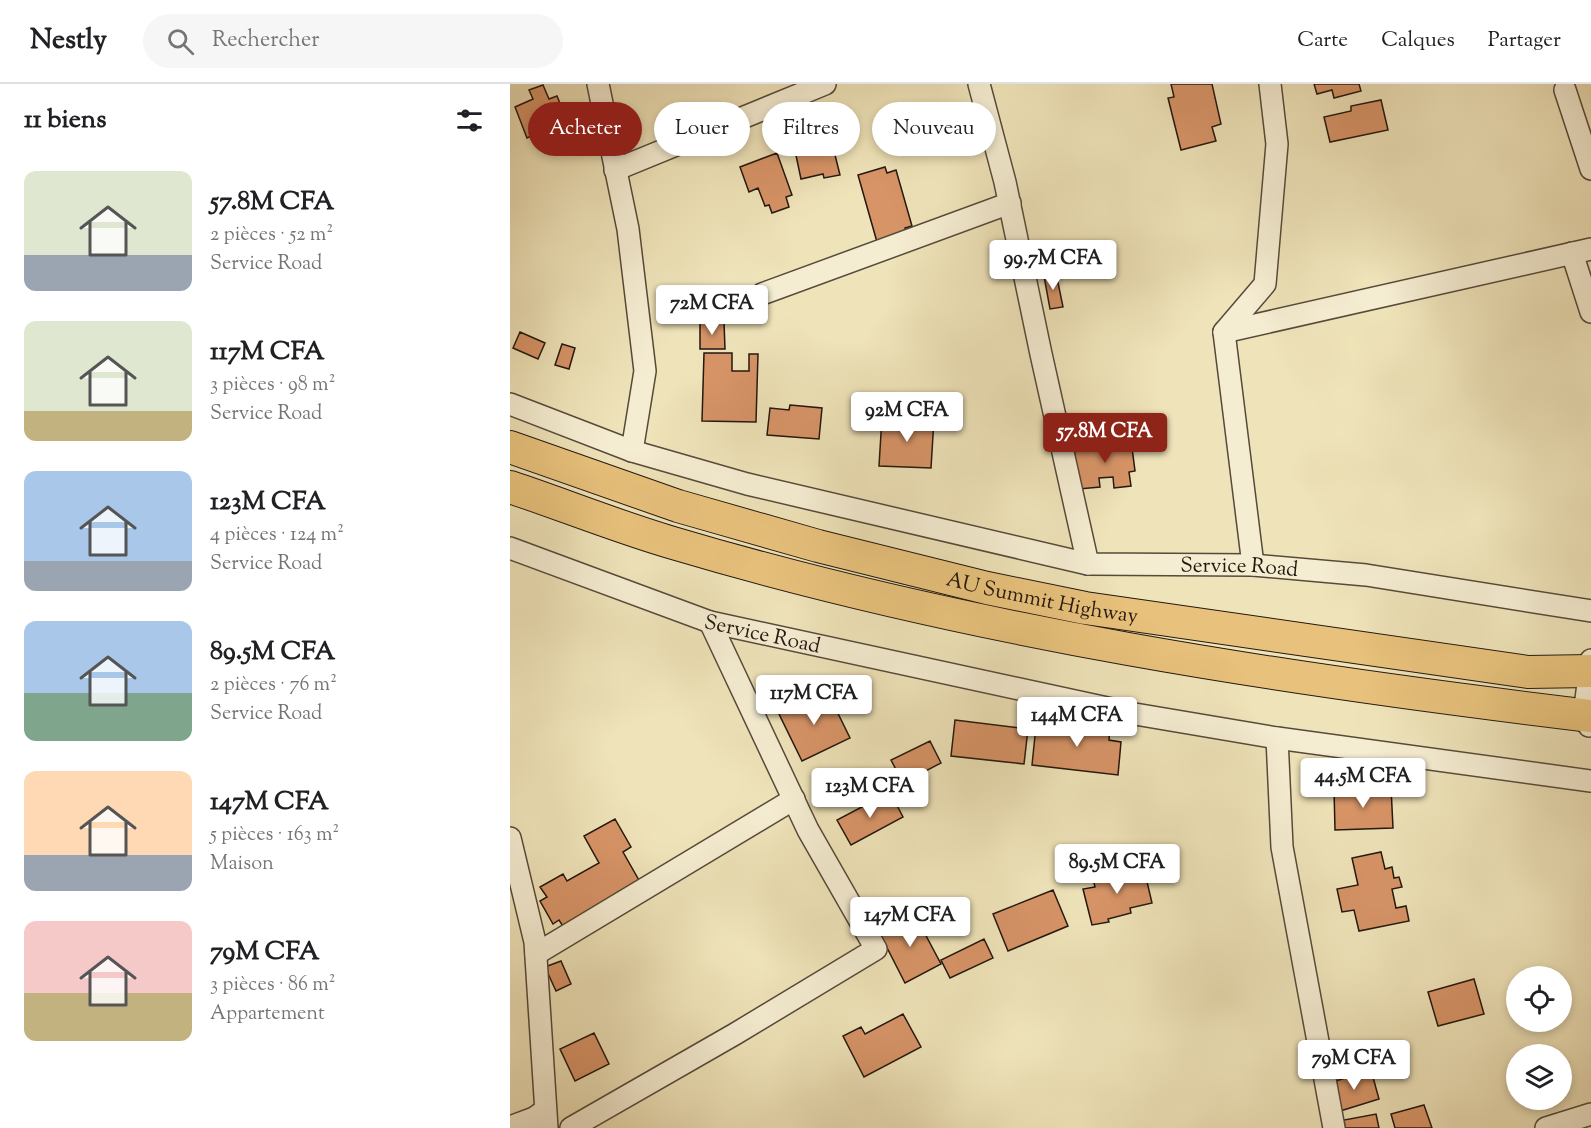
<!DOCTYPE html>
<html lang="fr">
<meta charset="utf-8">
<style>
body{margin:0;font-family:"Sorts Mill Goudy",serif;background:#f6f6f6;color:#202124;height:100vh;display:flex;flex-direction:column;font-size:22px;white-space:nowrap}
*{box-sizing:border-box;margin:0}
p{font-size:20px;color:#757577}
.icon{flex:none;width:33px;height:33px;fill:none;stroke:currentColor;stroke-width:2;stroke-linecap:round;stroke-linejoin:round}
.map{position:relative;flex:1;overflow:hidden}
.drawer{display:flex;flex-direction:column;background:#fff;width:510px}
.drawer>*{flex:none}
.hud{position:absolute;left:18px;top:18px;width:570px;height:54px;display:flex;gap:12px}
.fabs{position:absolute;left:996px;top:882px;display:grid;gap:12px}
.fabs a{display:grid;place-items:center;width:66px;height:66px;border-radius:50%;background:#fff;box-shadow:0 3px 9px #0003;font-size:30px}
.price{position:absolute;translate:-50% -51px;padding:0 14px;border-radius:6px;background:#fff;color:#222;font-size:20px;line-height:39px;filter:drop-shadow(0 2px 3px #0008)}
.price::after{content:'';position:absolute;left:50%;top:36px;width:18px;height:14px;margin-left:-9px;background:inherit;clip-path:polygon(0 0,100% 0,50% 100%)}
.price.selected{background:#8f2418;color:#fff}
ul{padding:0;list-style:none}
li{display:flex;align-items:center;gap:18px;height:150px;padding:0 24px}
li span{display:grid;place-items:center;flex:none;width:168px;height:120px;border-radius:12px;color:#555}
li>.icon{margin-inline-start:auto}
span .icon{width:72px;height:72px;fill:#fffc;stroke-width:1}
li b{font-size:26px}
h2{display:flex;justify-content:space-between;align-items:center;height:72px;padding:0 24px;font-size:26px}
.tag{padding:0 21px;border-radius:27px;background:#fff;box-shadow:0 3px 9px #0003;font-size:21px;line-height:54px}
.tag.selected{background:#8f2418;color:#fff}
header{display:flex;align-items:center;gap:36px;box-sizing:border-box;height:84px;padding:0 30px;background:#fff;border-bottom:2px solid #e0e0e0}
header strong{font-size:28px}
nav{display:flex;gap:33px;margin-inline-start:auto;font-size:21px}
.search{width:420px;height:54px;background:#f6f6f6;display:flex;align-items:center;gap:15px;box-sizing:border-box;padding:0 21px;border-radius:33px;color:#757577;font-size:22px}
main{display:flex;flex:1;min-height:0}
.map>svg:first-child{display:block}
.building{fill:#d79467;stroke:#23170f;stroke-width:1.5}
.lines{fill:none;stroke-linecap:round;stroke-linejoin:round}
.minor-casing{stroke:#564a3a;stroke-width:24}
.primary-casing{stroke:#23170f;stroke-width:34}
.minor{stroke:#f5edd2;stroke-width:21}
.primary{stroke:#e8c27c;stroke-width:32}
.labels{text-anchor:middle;stroke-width:6;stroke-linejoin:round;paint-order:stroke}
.street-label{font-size:21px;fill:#23170f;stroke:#f5edd2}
</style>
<header>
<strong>Nestly</strong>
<div class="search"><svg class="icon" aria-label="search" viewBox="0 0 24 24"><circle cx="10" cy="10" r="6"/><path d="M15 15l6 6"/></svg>Rechercher</div>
<nav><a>Carte</a><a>Calques</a><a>Partager</a></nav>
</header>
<main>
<section class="drawer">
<h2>11 biens<svg class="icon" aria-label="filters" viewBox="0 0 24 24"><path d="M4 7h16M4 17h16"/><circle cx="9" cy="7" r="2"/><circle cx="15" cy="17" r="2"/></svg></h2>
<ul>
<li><span style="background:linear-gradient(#dfe7d0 70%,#9aa5b1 0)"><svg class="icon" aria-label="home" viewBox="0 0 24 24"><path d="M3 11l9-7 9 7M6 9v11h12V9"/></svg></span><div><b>57.8M CFA</b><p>2 pièces · 52 m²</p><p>Service Road</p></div></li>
<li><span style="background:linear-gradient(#dfe7d0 75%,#c2b280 0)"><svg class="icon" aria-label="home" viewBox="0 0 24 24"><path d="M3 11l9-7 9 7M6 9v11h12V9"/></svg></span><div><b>117M CFA</b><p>3 pièces · 98 m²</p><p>Service Road</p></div></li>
<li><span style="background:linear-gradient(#a9c7e8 75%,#9aa5b1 0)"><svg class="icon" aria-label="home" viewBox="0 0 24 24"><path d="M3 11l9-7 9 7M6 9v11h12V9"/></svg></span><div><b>123M CFA</b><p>4 pièces · 124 m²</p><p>Service Road</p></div></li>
<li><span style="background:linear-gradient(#a9c7e8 60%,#7fa58c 0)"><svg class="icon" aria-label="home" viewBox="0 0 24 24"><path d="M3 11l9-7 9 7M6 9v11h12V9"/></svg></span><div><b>89.5M CFA</b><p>2 pièces · 76 m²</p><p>Service Road</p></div></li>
<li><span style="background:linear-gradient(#ffd9b3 70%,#9aa5b1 0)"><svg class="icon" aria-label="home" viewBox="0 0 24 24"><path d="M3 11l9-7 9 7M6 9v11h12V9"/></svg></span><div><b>147M CFA</b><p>5 pièces · 163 m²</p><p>Maison</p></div></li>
<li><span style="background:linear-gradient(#f6c9c9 60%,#c2b280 0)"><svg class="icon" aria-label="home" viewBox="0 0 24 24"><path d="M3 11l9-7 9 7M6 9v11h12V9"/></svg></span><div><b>79M CFA</b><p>3 pièces · 86 m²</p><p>Appartement</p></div></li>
</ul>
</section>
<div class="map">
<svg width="1081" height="1044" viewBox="0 0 1081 1044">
<rect width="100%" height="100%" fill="#efe3b9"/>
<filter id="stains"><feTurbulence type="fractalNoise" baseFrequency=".00333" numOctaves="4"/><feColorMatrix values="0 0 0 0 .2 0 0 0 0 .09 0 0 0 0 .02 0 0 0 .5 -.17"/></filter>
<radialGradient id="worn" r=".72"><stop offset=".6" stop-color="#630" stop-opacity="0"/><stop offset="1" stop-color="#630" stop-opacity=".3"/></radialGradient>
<path class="building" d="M661,0H702L711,40L702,43L706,57L671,66L658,14L664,13Z
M804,0H849L851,7L824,14L822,6L807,10Z
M33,1L39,15L47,12L61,47L31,57L28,49L17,54L5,23L23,15L19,6Z
M871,16L878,46L820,58L814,33L841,27V22Z
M316,55L319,64L323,63L330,91L314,94L313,90L291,95L284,62Z
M267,69L282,111L276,113L279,123L262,129L259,121L255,122L248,104L239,108L230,83Z
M375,83L377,89L386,86L402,142L395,144L397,150L367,158L348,91Z
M546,189L553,223L540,225L534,192Z
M190,238H214L215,265H190Z
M10,248L35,259L28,275L3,264Z
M52,260L65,264L59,285L45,281Z
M194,269H222V287H239V270H248L246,338L192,337Z
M280,321L312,324L309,355L257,351L260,324L279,326Z
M372,333L424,335L421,384L369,382Z
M621,356L625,387L619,388L621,402L604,404L603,393L589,394L590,403L569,405L564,364Z
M317,607L340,654L292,677L269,630Z
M445,636L518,645L514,680L441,672Z
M555,637L600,643L599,656L611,658L608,691L522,681L526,642L554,645Z
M420,657L431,679L393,699L381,676Z
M881,703L883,744L825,746L824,705Z
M380,708L393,733L341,761L327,736Z
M105,735L121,763L113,768L130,798L56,847L49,836L43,840L30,817L37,813L30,803L53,790L57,797L89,779L74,752Z
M871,768L875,785L882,783L884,794L889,793L892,803L882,805L886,824L896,822L899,837L849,847L844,826L832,828L827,805L848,801L842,774Z
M623,780L624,787L634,785L642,819L620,824L621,829L598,835L599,838L582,841L573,805L585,803L583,795L599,791L601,799L611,797L608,783Z
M543,806L558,842L498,867L483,830Z
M404,829L431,880L395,899L369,848Z
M474,855L483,874L440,894L431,876Z
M51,877L61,900L46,907L35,883Z
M964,895L974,930L928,942L918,908Z
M393,930L411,963L354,993L333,952L351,943L355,950Z
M84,949L99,980L65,997L50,965Z
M861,986L869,1015L827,1028L819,999Z
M914,1021L922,1044H885L881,1030Z
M866,1030L869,1044H835L834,1036Z"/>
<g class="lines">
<g class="minor-casing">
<g id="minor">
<path d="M88,0L118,145L135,287L122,367"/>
<path d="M469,0L495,98L531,270L578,480"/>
<path d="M1055,6L1081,85"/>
<path d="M105,86L315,0"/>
<path d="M1062,169L1081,228"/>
<path d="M252,210L500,119"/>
<path d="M714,248L1081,165"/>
<path id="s1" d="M0,320L122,367L237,400L578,480L743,481L856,491L1081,527"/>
<path id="s2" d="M0,464L200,538L625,630L767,654L1081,697"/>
<path d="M743,481L714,248L755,200L767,60L760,0"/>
<path d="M1079,642L1074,631L1081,576"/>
<path d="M767,654L772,763L824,1044"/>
<path d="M0,754L25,858L37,1044"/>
<path d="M26,870L284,715"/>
<path d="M0,1043L24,1034L34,1027"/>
<path d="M61,1044L225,950L366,865L298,746L200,538"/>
<path d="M1036,1044L1081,1030"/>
</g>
</g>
<g class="primary-casing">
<g id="primary">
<path id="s3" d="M0,363L168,422L308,462L477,504L575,524L1018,588L1081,587"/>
<path d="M0,403C54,421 108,443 163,459C462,548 772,595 1081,632"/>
</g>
</g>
<use href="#minor" class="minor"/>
<use href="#primary" class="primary"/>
</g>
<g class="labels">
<g class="street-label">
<text dy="7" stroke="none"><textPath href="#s1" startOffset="752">Service Road</textPath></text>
<text dy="7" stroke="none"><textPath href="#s3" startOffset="554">AU Summit Highway</textPath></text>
<text dy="7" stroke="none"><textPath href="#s2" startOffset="267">Service Road</textPath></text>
</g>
</g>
<rect width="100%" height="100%" filter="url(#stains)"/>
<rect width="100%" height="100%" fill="url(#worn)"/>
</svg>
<div class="fabs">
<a><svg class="icon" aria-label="locate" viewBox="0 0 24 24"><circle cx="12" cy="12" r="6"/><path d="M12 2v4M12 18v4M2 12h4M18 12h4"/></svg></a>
<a><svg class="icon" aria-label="layers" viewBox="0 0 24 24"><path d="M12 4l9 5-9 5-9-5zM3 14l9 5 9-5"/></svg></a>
</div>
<b class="price" style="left:543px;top:207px">99.7M CFA</b>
<b class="price" style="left:202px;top:252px">72M CFA</b>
<b class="price" style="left:397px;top:359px">92M CFA</b>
<b class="price selected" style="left:595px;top:380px">57.8M CFA</b>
<b class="price" style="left:304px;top:642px">117M CFA</b>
<b class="price" style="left:567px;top:664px">144M CFA</b>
<b class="price" style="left:853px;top:725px">44.5M CFA</b>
<b class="price" style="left:360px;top:735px">123M CFA</b>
<b class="price" style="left:607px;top:811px">89.5M CFA</b>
<b class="price" style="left:400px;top:864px">147M CFA</b>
<b class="price" style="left:844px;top:1007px">79M CFA</b>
<div class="hud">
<a class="tag selected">Acheter</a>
<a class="tag">Louer</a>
<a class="tag">Filtres</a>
<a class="tag">Nouveau</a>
</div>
</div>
</main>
